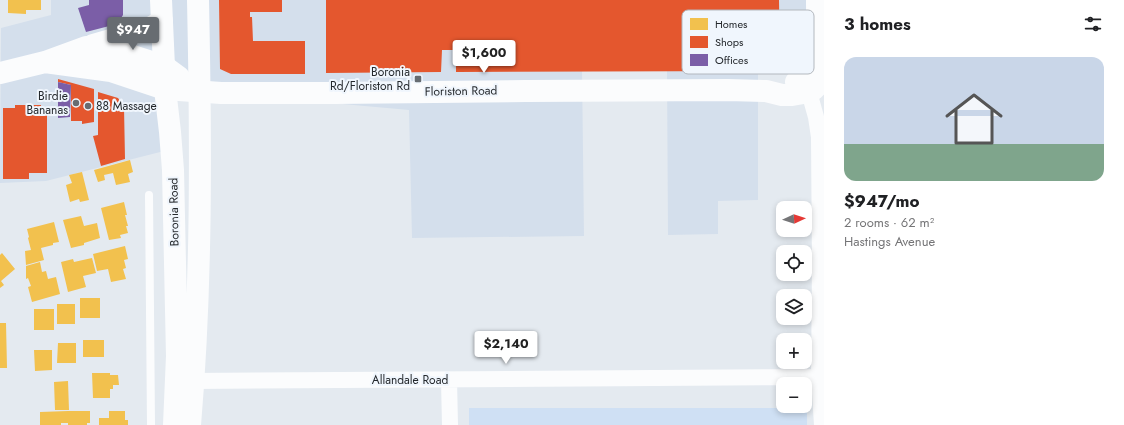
<!DOCTYPE html>
<meta charset="utf-8">
<style>
body{margin:0;font-family:Jost,sans-serif;background:#f6f6f6;color:#202124;height:100vh;display:flex;flex-direction:column;font-size:15px;white-space:nowrap}
*{box-sizing:border-box;margin:0}
p{font-size:13px;color:#757577}
.icon{flex:none;width:22px;height:22px;fill:none;stroke:currentColor;stroke-width:2;stroke-linecap:round;stroke-linejoin:round}
.map{position:relative;flex:1;overflow:hidden}
.panel{display:flex;flex-direction:column;background:#fff;width:300px}
.panel>*{flex:none}
.needle{width:26px;rotate:87deg}
.controls{position:absolute;left:776px;top:201px;display:grid;gap:8px}
.controls a{display:grid;place-items:center;width:36px;height:36px;border-radius:8px;background:#fff;box-shadow:0 2px 6px #0003;font-size:20px}
.price{position:absolute;translate:-50% -34px;padding:0 9px;border-radius:4px;background:#fff;color:#222;font-size:13px;line-height:26px;filter:drop-shadow(0 1px 2px #0008)}
.price::after{content:'';position:absolute;left:50%;top:24px;width:12px;height:9px;margin-left:-6px;background:inherit;clip-path:polygon(0 0,100% 0,50% 100%)}
.price.on{background:#676c71;color:#fff}
ul{padding:0;list-style:none}
li{display:grid;align-content:center;gap:8px;height:212px;padding:0 20px}
li+li{border-top:1px solid #e0e0e0}
li span{display:grid;place-items:center;height:124px;border-radius:12px;color:#555}
li>.icon{margin-inline-start:auto}
span .icon{width:72px;height:72px;fill:#fffc;stroke-width:1}
li b{font-size:17px}
h2{display:flex;justify-content:space-between;align-items:center;height:48px;padding:0 20px;font-size:17px}
main{display:flex;flex:1;min-height:0}
.map>svg:first-child{display:block}
.built{fill:#d4dfec}
.green{fill:#cfe0f4}
.homes{fill:#f2c14e}
.shops{fill:#e4572e}
.offices{fill:#7b5ea7}
.lines{fill:none;stroke-linecap:round;stroke-linejoin:round}
.service{stroke:#fbfcfd;stroke-width:8}
.minor{stroke:#fbfcfd;stroke-width:16}
.secondary{stroke:#fbfcfd;stroke-width:22}
.primary{stroke:#fbfcfd;stroke-width:22}
.poi-dot{fill:#676c71;stroke:#f0f6fd;stroke-width:1.5}
.labels{text-anchor:middle;stroke-width:4;stroke-linejoin:round;paint-order:stroke}
.poi-label{font-size:12px;fill:#24282c;stroke:#f0f6fd;text-anchor:end}
.street-label{font-size:12px;fill:#24282c;stroke:#f0f6fd}
.key{fill:#f0f6fd;stroke:#b3b8be;stroke-width:1}
.key-label{font-size:11px;fill:#24282c}
</style>
<main>
<div class="map">
<svg width="824" height="425" viewBox="0 0 824 425">
<rect width="100%" height="100%" fill="#e4eaf0"/>
<path class="built" d="M51,0H824L803,59L793,70H758V200L718,201V234L668,235L667,70L582,69L584,236L412,238L409,110L221,93L165,89L172,149L46,181L0,183L1,28L51,15Z"/>
<path class="green" d="M469,408H807V425H469Z"/>
<path class="homes" d="M8,0H41V10H26V14L8,13Z
M130,160L133,172L128,174L130,182L116,185L113,173L104,175L105,180L98,182L94,170Z
M82,172L89,200L80,202L79,199L70,202L66,185L72,183L69,175Z
M124,202L127,215H125L128,226H126L128,233L120,235L121,238L109,240L101,208Z
M81,216L84,226L97,223L100,238L84,243V245L71,248L63,220Z
M54,222L59,242L53,243V245L41,248L44,260L26,265L25,251L31,250L28,238L29,237L27,229Z
M125,246L128,259L124,260L126,268L123,269L126,279L111,282L108,269L97,271L93,254Z
M2,253L15,269L1,281L4,285L0,288V255Z
M92,258L96,273L83,276L86,287L68,292L61,262L73,259L74,262Z
M40,262L42,272L46,271L48,279L56,277L60,294L32,302L28,287L31,286L28,278L26,279V266Z
M80,298H100V318H80Z
M57,304H75V324H57Z
M34,309H54V330H34Z
M0,323H6L7,368H0Z
M83,340H104V357H83Z
M58,343H76V363H57Z
M34,350H52V370L35,371Z
M92,373H110V375H118L119,385H113V389H110V398H93Z
M68,381L69,410H55L54,382Z
M68,411H90V423H87V425H68V423H61V425H40V412Z
M109,411H125V420H128V425H99V418H109Z"/>
<path class="shops" d="M219,0H282V12H250V17H252L253,41H305V74H231L220,69Z
M326,0H779L780,71L456,72V50H442L441,72L326,73Z
M58,79L94,89V122L82,124V121H71V85L58,82Z
M98,92L118,98L124,107L125,159L101,166L93,136L98,135Z
M15,105H41V108H47V173H29V179H3V108H15Z"/>
<path class="offices" d="M89,0H123V15L117,24L86,32L78,8L89,5Z
M58,82L71,85L70,117L58,118Z"/>
<g class="lines">
<path class="service" d="M149,195L151,425"/>
<path class="minor" d="M809,92L816,117L819,137L820,264L819,377L822,425
M449,380L450,425
M193,381L819,377"/>
<path class="secondary" d="M93,45L148,29L162,21
M45,62L111,71L165,89L221,93H334L526,91L728,90L766,91L782,95H792L809,92L814,89L819,84L824,74V70
M0,73L45,62L86,47H95L114,50L164,66L179,77
M796,82C800,80 804,79 807,75C819,61 817,18 817,0"/>
<path class="primary" d="M161,0L165,89L170,132L173,170L177,356L174,425
M190,425C202,284 201,142 198,0"/>
</g>
<g class="poi-dot">
<rect x="414" y="75" width="8" height="8" rx="2"/>
<circle cx="76" cy="103" r="4"/>
<circle cx="88" cy="106" r="4"/>
</g>
<g class="labels">
<g class="poi-label">
<text x="410" y="76">Boronia<tspan x="410" dy="14">Rd/Floriston Rd</tspan></text>
<text x="68" y="100">Birdie<tspan x="68" dy="14">Bananas</tspan></text>
<text x="96" y="110" text-anchor="start">88 Massage</text>
</g>
<g class="street-label">
<text transform="translate(461 91) rotate(-1)" y="4">Floriston Road</text>
<text transform="translate(174 212) rotate(-91)" y="4">Boronia Road</text>
<text x="410" y="384">Allandale Road</text>
</g>
</g>
<rect x="682" y="10" width="132" height="64" rx="6" class="key"/>
<rect x="690" y="18" width="18" height="12" fill="#f2c14e"/>
<rect x="690" y="36" width="18" height="12" fill="#e4572e"/>
<rect x="690" y="54" width="18" height="12" fill="#7b5ea7"/>
<g class="key-label">
<text x="715" y="28">Homes</text>
<text x="715" y="46">Shops</text>
<text x="715" y="64">Offices</text>
</g>
</svg>
<div class="controls">
<a><svg class="needle" viewBox="-14 -14 28 28"><path d="M0-13l5 13h-10z" fill="#e53935"/><path d="M0 13l5-13h-10z" fill="#757577"/></svg></a>
<a><svg class="icon" aria-label="locate" viewBox="0 0 24 24"><circle cx="12" cy="12" r="6"/><path d="M12 2v4M12 18v4M2 12h4M18 12h4"/></svg></a>
<a><svg class="icon" aria-label="layers" viewBox="0 0 24 24"><path d="M12 4l9 5-9 5-9-5zM3 14l9 5 9-5"/></svg></a>
<a>+</a>
<a>−</a>
</div>
<b class="price on" style="left:133px;top:51px">$947</b>
<b class="price" style="left:484px;top:74px">$1,600</b>
<b class="price" style="left:506px;top:365px">$2,140</b>
</div>
<section class="panel">
<h2>3 homes<svg class="icon" aria-label="filters" viewBox="0 0 24 24"><path d="M4 7h16M4 17h16"/><circle cx="9" cy="7" r="2"/><circle cx="15" cy="17" r="2"/></svg></h2>
<ul>
<li><span style="background:linear-gradient(#c9d6e8 70%,#7fa58c 0)"><svg class="icon" aria-label="home" viewBox="0 0 24 24"><path d="M3 11l9-7 9 7M6 9v11h12V9"/></svg></span><div><b>$947/mo</b><p>2 rooms · 62 m²</p><p>Hastings Avenue</p></div></li>
</ul>
</section>
</main>
